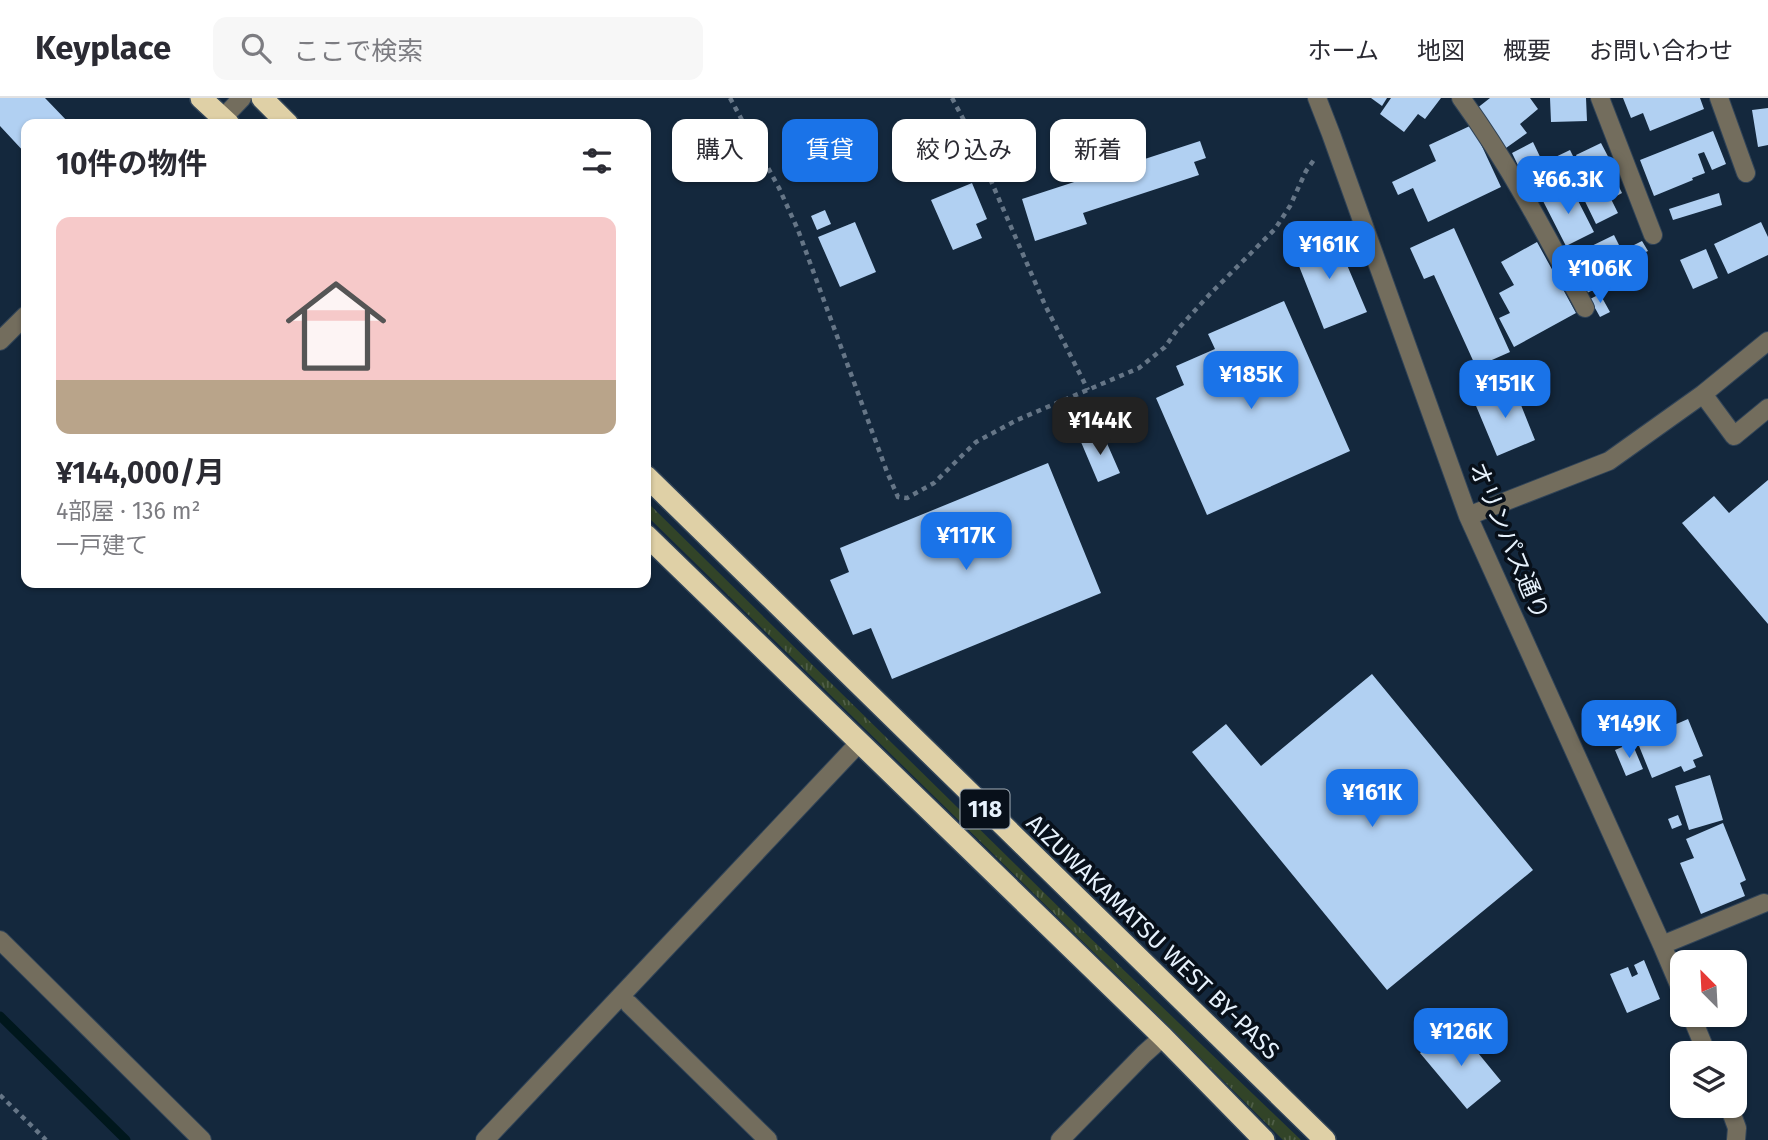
<!DOCTYPE html>
<html lang="ja">
<meta charset="utf-8">
<style>
body{margin:0;font-family:"Fira Sans","Noto Sans JP",sans-serif;background:#f7f7f7;color:#2b2b33;height:100vh;display:flex;flex-direction:column;font-size:26px;white-space:nowrap}
*{box-sizing:border-box;margin:0}
p{font-size:23px;color:#7c7c81}
.icon{flex:none;width:38px;height:38px;fill:none;stroke:currentColor;stroke-width:2;stroke-linecap:round;stroke-linejoin:round}
.map{position:relative;flex:1;overflow:hidden}
.side{position:absolute;left:21px;top:21px;width:630px;height:469px;display:flex;flex-direction:column;background:#fff;border-radius:14px;box-shadow:0 2px 5px #0004}
.side>*{flex:none}
.top-card{position:absolute;left:672px;top:21px;width:665px;height:63px;display:flex;gap:14px}
.needle{width:46px;rotate:336deg}
.buttons{position:absolute;left:1670px;top:852px;display:grid;gap:14px}
.buttons a{display:grid;place-items:center;width:77px;height:77px;border-radius:14px;background:#fff;box-shadow:0 2px 5px #0004;font-size:35px}
.price{position:absolute;translate:-50% -60px;padding:0 16px;border-radius:14px;background:#1a73e8;color:#fff;font-size:23px;line-height:46px;filter:drop-shadow(0 2px 4px #0008)}
.price::after{content:'';position:absolute;left:50%;top:42px;width:21px;height:16px;margin-left:-10px;background:inherit;clip-path:polygon(0 0,100% 0,50% 100%)}
.price.active{background:#222;color:#fff}
ul{padding:0;list-style:none}
li{display:grid;align-content:center;gap:14px;height:371px;padding:0 35px}
li span{display:grid;place-items:center;height:217px;border-radius:14px;color:#555}
li>.icon{margin-inline-start:auto}
span .icon{width:126px;height:126px;fill:#fffc;stroke-width:1}
li b{font-size:30px}
h2{display:flex;justify-content:space-between;align-items:center;height:84px;padding:0 35px;font-size:30px}
.pill{padding:0 24px;border-radius:14px;background:#fff;box-shadow:0 2px 5px #0004;font-size:24px;line-height:63px}
.pill.active{background:#1a73e8;color:#fff}
header{display:flex;align-items:center;gap:42px;box-sizing:border-box;height:98px;padding:0 35px;background:#fff;border-bottom:2px solid #e1e1e2}
header strong{font-size:33px}
nav{display:flex;gap:38px;margin-inline-start:auto;font-size:24px}
.search{width:490px;height:63px;background:#f7f7f7;display:flex;align-items:center;gap:18px;box-sizing:border-box;padding:0 24px;border-radius:14px;color:#7c7c81;font-size:26px}
.map>svg:first-child{display:block}
.grass{fill:url(#grass-tufts)}
.lines{fill:none;stroke-linecap:round;stroke-linejoin:round}
.stream{stroke:#00171c;stroke-width:9}
.building{fill:#b1d0f2}
.minor-casing{stroke:#314458;stroke-width:20}
.highway-casing{stroke:#314458;stroke-width:24}
.path{stroke:#667687;stroke-width:4.5;stroke-dasharray:5 5;stroke-linecap:butt}
.minor{stroke:#736d5d;stroke-width:18}
.highway{stroke:#dfd0a6;stroke-width:21}
.labels{text-anchor:middle;stroke-width:7;stroke-linejoin:round;paint-order:stroke}
.shield{fill:#08101a;stroke:#a3aeb8;stroke-width:2}
.shield-label{font-size:23px;font-weight:bold;fill:#e6f1fc}
.street-label{font-size:24px;fill:#e6f1fc;stroke:#08101a}
</style>
<header>
<strong>Keyplace</strong>
<div class="search"><svg class="icon" aria-label="search" viewBox="0 0 24 24"><circle cx="10" cy="10" r="6"/><path d="M15 15l6 6"/></svg>ここで検索</div>
<nav><a>ホーム</a><a>地図</a><a>概要</a><a>お問い合わせ</a></nav>
</header>
<div class="map">
<svg width="1768" height="1042" viewBox="0 0 1768 1042">
<defs>
<pattern id="grass-tufts" width="24" height="20" patternUnits="userSpaceOnUse" patternTransform="scale(1.75)"><rect width="24" height="20" fill="#324428"/><path d="M3 7l-1-3M5 7V3M7 7l1-3M15 17l-1-3M17 17v-4M19 17l1-3" fill="none" stroke="#505f48"/></pattern>
</defs>
<rect width="100%" height="100%" fill="#14283d"/>
<path class="grass" d="M646,403L1082,832L1301,1042H1283L1115,875L646,417Z"/>
<g class="lines">
<path class="stream" d="M0,918L126,1042"/>
</g>
<path class="building" d="M0,0H45L70,26H26V56L0,28Z
M1371,0H1387L1382,8Z
M1391,0H1441L1425,21L1418,16L1404,34L1380,16Z
M1490,0H1530L1538,11L1520,26L1527,35L1506,50L1476,11Z
M1550,0H1586L1587,23L1551,24Z
M1623,0H1700L1704,11L1650,33L1643,15L1631,20Z
M1768,10V47L1758,49L1752,12Z
M1472,27L1501,89L1428,124L1413,90L1398,97L1392,84L1436,63L1429,47Z
M1713,33L1726,66L1712,72L1704,54L1698,56L1705,75L1692,80L1693,82L1654,98L1640,62Z
M1200,43L1206,60L1194,64L1199,77L1083,115L1087,126L1035,143L1022,101Z
M1533,44L1543,65L1570,52L1580,72L1532,96L1512,55Z
M1601,45L1613,68L1590,79L1589,76H1590L1585,66L1581,67L1576,57Z
M1612,75L1622,95L1611,101L1618,115L1596,126L1579,91Z
M972,85L987,121L976,126L982,140L953,152L931,102Z
M1570,87L1594,134L1566,148L1542,101Z
M1719,95L1722,107L1673,122L1669,111Z
M825,112L831,126L817,132L811,118Z
M855,124L876,174L840,189L818,139Z
M1761,124L1768,139V157L1728,176L1714,146Z
M1297,127L1307,135L1295,148L1286,140Z
M1454,130L1510,254L1476,269L1434,177L1424,181L1410,150Z
M1333,134L1367,214L1324,231L1293,153Z
M1614,137L1632,173L1587,195L1569,159Z
M1642,143L1648,153L1629,162L1624,152Z
M1537,144L1576,215L1514,249L1499,220L1510,215L1499,195L1514,187L1501,164Z
M1706,151L1718,180L1693,191L1680,162Z
M1600,196L1610,214L1600,219L1590,201Z
M1284,203L1350,353L1207,417L1156,300L1184,287L1176,268L1215,251L1208,236Z
M1513,287L1535,342L1497,358L1474,303Z
M1102,334L1120,375L1098,384L1081,344Z
M1048,365L1101,495L892,581L871,530L853,537L830,482L849,474L840,450Z
M1768,382V526L1682,425L1714,398L1729,415Z
M1372,576L1533,772L1387,892L1192,654L1226,626L1261,668Z
M1688,621L1703,658L1693,662L1696,669L1684,674L1681,668L1652,680L1637,643Z
M1632,645L1643,671L1626,678L1615,652Z
M1710,677L1723,722L1689,732L1675,688Z
M1678,717L1682,727L1672,731L1668,721Z
M1723,725L1746,782L1740,785L1745,798L1701,816L1680,765L1694,760L1686,741Z
M1644,862L1660,901L1627,915L1610,876L1628,869L1632,879L1638,876L1634,867Z
M1456,928L1501,983L1467,1011L1420,955L1432,945L1434,948Z"/>
<g class="lines">
<g class="minor-casing">
<path id="minor" d="M1317,0L1331,36L1468,418L1662,847L1682,894
M1461,0C1509,66 1547,138 1585,210
M1600,0L1653,137
M1719,0L1746,75
M217,26L242,0
M0,243L26,217
M1703,296L1768,243
M1468,418L1609,363L1703,296L1734,338L1768,310
M0,842L202,1042
M1662,847L1764,805
M629,906L768,1042
M1691,917L1707,956
M1729,1008L1737,1030L1736,1042
M485,1042L859,645
M1060,1042L1144,956L1163,939"/>
</g>
<g class="highway-casing">
<path id="highway" d="M201,0L229,26
M262,0L288,26
M646,378L1325,1042
M646,437L1163,939L1264,1042"/>
</g>
<path class="path" d="M730,0L779,90L798,132L887,374L898,399L907,400L934,385L976,344L1017,322L1139,270L1165,249L1177,232L1210,196L1275,131L1290,108L1306,73L1316,59
M952,0L968,30L1045,207L1088,292
M0,997L46,1042"/>
<use href="#minor" class="minor"/>
<use href="#highway" class="highway"/>
</g>
<g class="labels">
<rect class="shield" x="960.5" y="691.5" width="49" height="39" rx="5"/>
<g class="shield-label">
<text x="985" y="719">118</text>
</g>
<g class="street-label">
<text transform="translate(1509 443) rotate(67)" y="8">オリンパス通り</text>
<text transform="translate(1153 839) rotate(44)" y="8">AIZUWAKAMATSU WEST BY-PASS</text>
</g>
</g>
</svg>
<div class="buttons">
<a><svg class="needle" viewBox="-14 -14 28 28"><path d="M0-13l5 13h-10z" fill="#e53935"/><path d="M0 13l5-13h-10z" fill="#7c7c81"/></svg></a>
<a><svg class="icon" aria-label="layers" viewBox="0 0 24 24"><path d="M12 4l9 5-9 5-9-5zM3 14l9 5 9-5"/></svg></a>
</div>
<b class="price" style="left:1568px;top:118px">¥66.3K</b>
<b class="price" style="left:1329px;top:183px">¥161K</b>
<b class="price" style="left:1600px;top:207px">¥106K</b>
<b class="price" style="left:1251px;top:313px">¥185K</b>
<b class="price" style="left:1505px;top:322px">¥151K</b>
<b class="price active" style="left:1100px;top:359px">¥144K</b>
<b class="price" style="left:966px;top:474px">¥117K</b>
<b class="price" style="left:1629px;top:662px">¥149K</b>
<b class="price" style="left:1372px;top:731px">¥161K</b>
<b class="price" style="left:1461px;top:970px">¥126K</b>
<div class="top-card">
<a class="pill">購入</a>
<a class="pill active">賃貸</a>
<a class="pill">絞り込み</a>
<a class="pill">新着</a>
</div>
<section class="side">
<h2>10件の物件<svg class="icon" aria-label="filters" viewBox="0 0 24 24"><path d="M4 7h16M4 17h16"/><circle cx="9" cy="7" r="2"/><circle cx="15" cy="17" r="2"/></svg></h2>
<ul>
<li><span style="background:linear-gradient(#f6c9c9 75%,#b9a48a 0)"><svg class="icon" aria-label="home" viewBox="0 0 24 24"><path d="M3 11l9-7 9 7M6 9v11h12V9"/></svg></span><div><b>¥144,000/月</b><p>4部屋 · 136 m²</p><p>一戸建て</p></div></li>
</ul>
</section>
</div>
